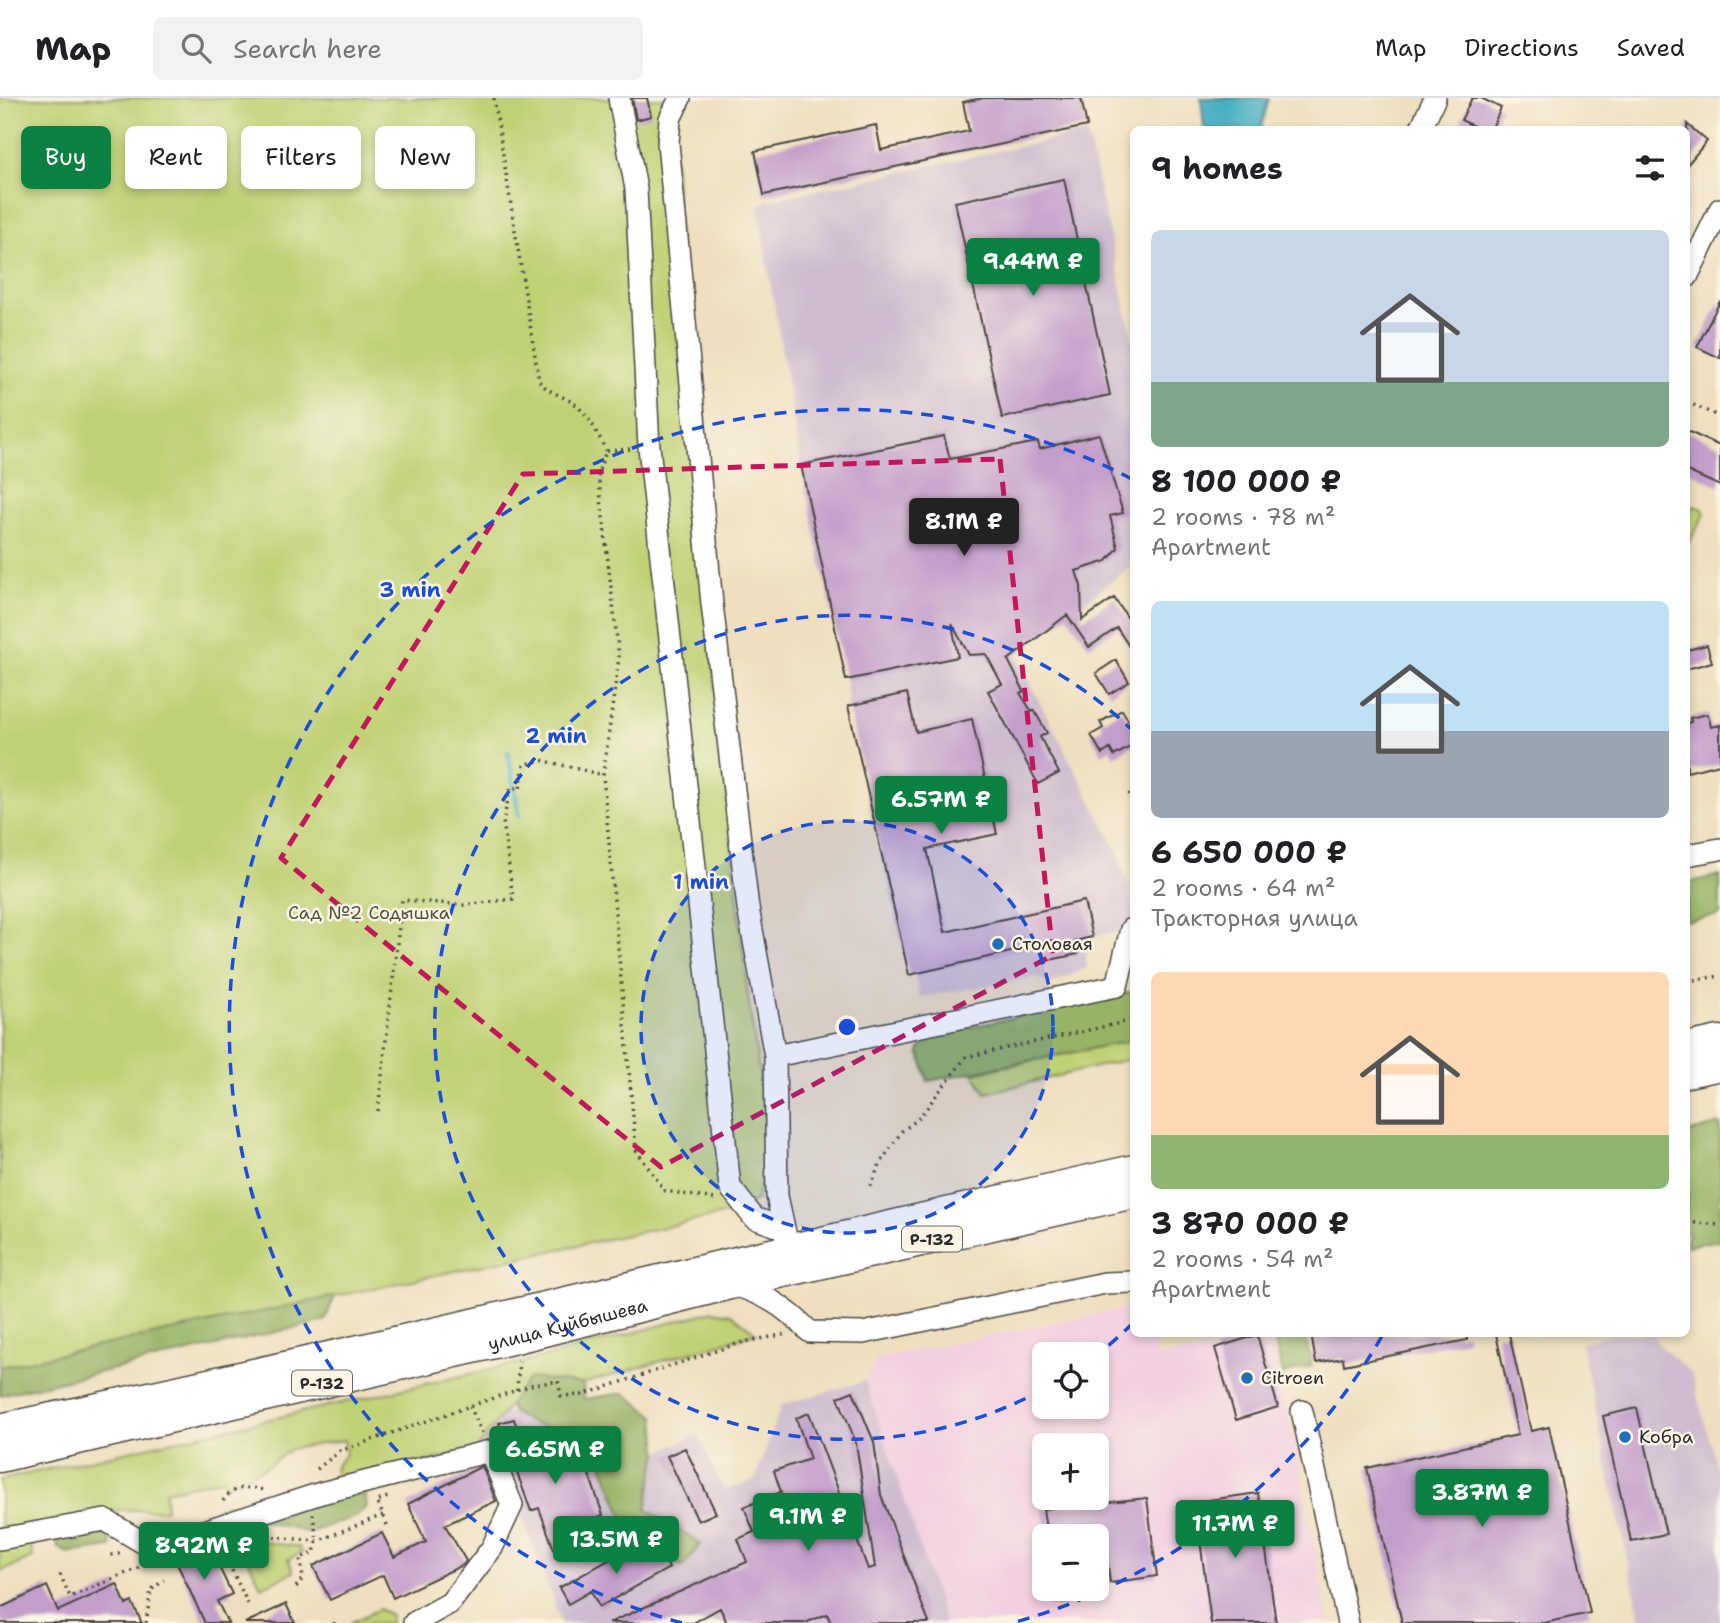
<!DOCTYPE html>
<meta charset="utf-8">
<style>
body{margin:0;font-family:"Shantell Sans",sans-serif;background:#f2f2f2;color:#202124;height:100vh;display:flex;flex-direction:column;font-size:26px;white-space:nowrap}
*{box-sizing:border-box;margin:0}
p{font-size:23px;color:#757577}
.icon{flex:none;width:38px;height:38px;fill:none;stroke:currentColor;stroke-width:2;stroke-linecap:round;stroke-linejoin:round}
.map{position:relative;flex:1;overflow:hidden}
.details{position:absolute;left:1130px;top:28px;width:560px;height:1211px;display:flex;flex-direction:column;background:#fff;border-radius:10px;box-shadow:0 4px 10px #0003}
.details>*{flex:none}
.top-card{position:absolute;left:21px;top:28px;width:665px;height:63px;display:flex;gap:14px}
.fabs{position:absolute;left:1032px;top:1244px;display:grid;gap:14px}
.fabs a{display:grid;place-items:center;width:77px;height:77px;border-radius:10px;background:#fff;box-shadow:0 4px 10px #0003;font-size:35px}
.price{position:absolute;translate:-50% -60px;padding:0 16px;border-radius:7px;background:#0b8043;color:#fff;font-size:23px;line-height:46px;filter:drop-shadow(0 2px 4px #0008)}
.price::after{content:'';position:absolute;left:50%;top:42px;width:21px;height:16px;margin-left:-10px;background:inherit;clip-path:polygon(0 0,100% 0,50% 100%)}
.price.current{background:#222;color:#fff}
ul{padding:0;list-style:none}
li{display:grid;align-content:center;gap:14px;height:371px;padding:0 21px}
li span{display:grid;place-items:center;height:217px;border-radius:10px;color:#555}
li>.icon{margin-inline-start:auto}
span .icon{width:126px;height:126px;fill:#fffc;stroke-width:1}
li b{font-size:30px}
h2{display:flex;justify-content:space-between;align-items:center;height:84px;padding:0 21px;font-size:30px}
.pill{padding:0 24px;border-radius:10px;background:#fff;box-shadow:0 4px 10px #0003;font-size:24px;line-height:63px}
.pill.current{background:#0b8043;color:#fff}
header{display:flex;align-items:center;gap:42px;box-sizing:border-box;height:98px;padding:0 35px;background:#fff;border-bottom:2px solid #e0e0e0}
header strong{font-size:33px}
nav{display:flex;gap:38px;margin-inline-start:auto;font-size:24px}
.search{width:490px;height:63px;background:#f2f2f2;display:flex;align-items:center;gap:18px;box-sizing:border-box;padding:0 24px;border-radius:10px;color:#757577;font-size:26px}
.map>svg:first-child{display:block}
.built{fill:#f2cfe1;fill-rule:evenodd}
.industrial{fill:#cfbdcf}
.green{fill:#bfd174;stroke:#757e50;stroke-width:2}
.forest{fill:#97b366;stroke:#616f48;stroke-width:2}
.water{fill:#42adc0;stroke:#366c76;stroke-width:2}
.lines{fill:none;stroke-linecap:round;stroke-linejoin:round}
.stream{stroke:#42adc0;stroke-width:5}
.building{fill:#c29eca}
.minor-casing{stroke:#484641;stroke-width:24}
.highway-casing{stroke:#484641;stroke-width:33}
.path{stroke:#484641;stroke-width:3.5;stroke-dasharray:2 5;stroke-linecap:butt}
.minor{stroke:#fff;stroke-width:21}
.highway{stroke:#fff;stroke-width:30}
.marked{fill:none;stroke:#c2185b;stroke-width:5;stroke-dasharray:14 9;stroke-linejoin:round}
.ring{fill:none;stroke:#1d4ed8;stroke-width:3.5;stroke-dasharray:12 9}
.poi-dot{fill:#1f6fb2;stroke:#fcf5e5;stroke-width:2.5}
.labels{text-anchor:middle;stroke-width:5;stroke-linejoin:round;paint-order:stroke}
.shield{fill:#fcf5e5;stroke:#6a6863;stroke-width:2}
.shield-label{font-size:16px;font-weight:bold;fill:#2b2b2b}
.park-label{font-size:18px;fill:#50543d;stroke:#fcf5e5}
.poi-label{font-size:18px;fill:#2b2b2b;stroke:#fcf5e5;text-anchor:start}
.street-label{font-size:18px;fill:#2b2b2b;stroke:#fcf5e5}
.centre{fill:#1d4ed8;stroke:#fcf5e5;stroke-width:3.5}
.ring-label{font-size:21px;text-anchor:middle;font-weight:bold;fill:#1d4ed8;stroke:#fcf5e5;stroke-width:5;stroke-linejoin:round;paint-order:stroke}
</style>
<header>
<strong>Map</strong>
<div class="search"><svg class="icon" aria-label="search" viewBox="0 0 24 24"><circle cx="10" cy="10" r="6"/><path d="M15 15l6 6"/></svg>Search here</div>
<nav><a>Map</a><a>Directions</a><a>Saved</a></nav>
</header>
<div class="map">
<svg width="1720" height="1525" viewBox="0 0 1720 1525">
<rect width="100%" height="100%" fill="#fcf5e5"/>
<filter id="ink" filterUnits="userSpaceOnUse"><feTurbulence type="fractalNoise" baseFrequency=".0143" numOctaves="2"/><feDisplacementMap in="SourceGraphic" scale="14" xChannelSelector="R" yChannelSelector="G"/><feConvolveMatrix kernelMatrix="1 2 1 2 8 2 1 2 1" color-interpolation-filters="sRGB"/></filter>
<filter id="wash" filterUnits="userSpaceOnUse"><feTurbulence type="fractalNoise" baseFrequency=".00686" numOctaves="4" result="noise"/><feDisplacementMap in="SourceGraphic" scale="28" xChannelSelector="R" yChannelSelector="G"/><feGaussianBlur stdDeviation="1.57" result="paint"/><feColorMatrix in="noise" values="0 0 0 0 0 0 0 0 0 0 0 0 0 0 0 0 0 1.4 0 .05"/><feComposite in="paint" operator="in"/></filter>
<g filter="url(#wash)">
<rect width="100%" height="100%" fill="#efdfbf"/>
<path class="built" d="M1134,1209V1236H1154L1157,1260L1215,1250L1269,1236L1289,1317L1329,1525H945L865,1283L877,1260ZM1045,1256H1097V1309H1045ZM1045,1348H1097V1400H1045ZM1045,1438H1097V1491H1045Z"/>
<path class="industrial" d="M1087,34L1134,247V466L1015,557L1117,752L1134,807V830L1092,839L1085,850L1087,870L1050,886L1037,879L920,899L848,608L846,582L801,367L758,109L767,103Z
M1613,1236H1654L1657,1245L1691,1275L1720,1380V1525H1641L1581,1245Z
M865,1283L945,1525H561L488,1321L512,1314L528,1323L595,1348L628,1431L656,1445L682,1469L701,1446L646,1411L658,1354L698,1337L724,1393L755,1382L781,1307Z"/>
<path class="green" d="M0,0H671L689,336L748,899L769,1041L757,1102L736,1114L0,1269Z
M1694,408L1703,411L1705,416L1687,448V418Z
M1134,942V960L986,995L973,975Z
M713,1213L731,1216L756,1235L583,1286L529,1280L476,1352L335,1384L336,1368L346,1356L344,1342L291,1351L266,1369L226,1388L222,1381L165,1393L166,1412H118L0,1433V1382L541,1260Z
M249,1442L299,1449L302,1455L288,1461L294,1474L261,1489L241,1446Z
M31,1446L33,1460L0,1474V1452Z
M379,1511L391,1517L390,1525H350Z"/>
<path class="forest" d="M1720,777V817L1687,823V785Z
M1134,893V942L928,983L919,954L925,939Z
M1720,1026V1142L1687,1148V1035Z
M335,1198L325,1223L0,1297V1269Z
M1273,1236H1305L1312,1268L1283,1276Z
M529,1280L583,1286L584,1301L624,1295L655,1318L658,1354L646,1411L701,1446L682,1469L656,1445L628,1431L595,1348L528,1323L512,1314L510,1306Z
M364,1392L367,1408L357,1418L308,1435C292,1428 278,1428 261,1422Z
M102,1431L110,1440L111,1449L68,1455L58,1450L57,1442L82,1433Z"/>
<path class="water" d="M1201,0H1269L1261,31H1204Z"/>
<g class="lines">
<path class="stream" d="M508,654L519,717"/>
</g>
<g id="blocks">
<path class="building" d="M632,0H647L651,18L636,22Z
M983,0H1081L1087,28L764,97L755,53L876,27L881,52L969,33L963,4Z
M1472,0H1481L1501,10L1491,32H1482L1461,22Z
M1687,26L1707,43L1687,67Z
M1064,81L1110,297L1002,320L955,104Z
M1720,203V260L1697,249Z
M1687,333L1720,348V388L1687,373Z
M1099,336L1123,415L1110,418L1118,450L1107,463L1076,473L1081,488L1082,522L1114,500L1134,529V556L1117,530L1089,549L1067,517L1008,562L1024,593L1020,595L1032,614L1034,612L1047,635L1040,639L1059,675L1038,686L988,593L1002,586L986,556L969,557L952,526L958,559L846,582L801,367L944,338L950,361L1038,344L1040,351Z
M1707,547L1712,564L1687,571V552Z
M1116,562L1129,584L1109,596L1096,575Z
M907,595L916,634L972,621L997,736L927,751L945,834L1084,803L1092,839L1075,843L1078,856L1045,863L1041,847L909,877L848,608Z
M1122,612L1134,632V647L1114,658L1110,651L1102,656L1091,637L1103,630L1100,624Z
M1708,616L1711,629L1720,627V666L1687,674V625L1691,624L1690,620Z
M1311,1236H1467V1242L1344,1267L1343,1260L1316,1265Z
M1496,1236H1509L1531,1333L1549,1329L1590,1515L1544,1525H1402L1367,1370L1518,1337Z
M1257,1237L1278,1309L1236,1322L1215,1250Z
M853,1293L874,1344L881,1397L929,1525H831L827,1516L805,1525H727L720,1510L693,1525H609L747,1464L738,1441L754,1434L744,1409L781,1394L774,1373L810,1361L796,1320L809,1315L868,1471L875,1469L856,1345L838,1299Z
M1637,1310L1666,1436L1631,1443L1603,1318Z
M514,1321L525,1354L566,1339L572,1353L580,1350L603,1417L578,1426L582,1436L570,1440L574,1451L556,1457L539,1410L531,1413L499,1325Z
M685,1350L716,1415L698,1423L667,1358Z
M482,1368L496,1403L445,1427L466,1463L463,1467L393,1500L383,1477L330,1502L313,1468L382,1435L394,1459L426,1444L408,1406Z
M1258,1395L1276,1525H1211L1195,1404Z
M1147,1400L1157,1478L1110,1485L1104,1438H1047L1043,1411Z
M641,1444L648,1458L659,1451L669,1470L599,1509L591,1493L568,1506L559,1490Z
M208,1446L232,1496L217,1503L228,1525H205L173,1457Z
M117,1486L126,1507L132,1504L142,1525H0V1510L47,1488L58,1513Z
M1054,1491H1099V1500L1056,1505Z
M286,1506L295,1525H245Z"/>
</g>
</g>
<g filter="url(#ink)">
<use href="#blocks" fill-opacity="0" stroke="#484641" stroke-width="2"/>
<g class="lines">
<g class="minor-casing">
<path id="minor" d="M619,0L636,91L649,349L730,1089L754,1120L783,1130
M680,0L670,21L668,45L712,506L748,810L775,958L777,1098L786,1139
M1420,32L1435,0
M1687,179L1720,111
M1687,757L1720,751
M775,958L1117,888L1131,831
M733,1187C766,1196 786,1210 810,1234L863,1235L1105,1185L1134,1184
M1302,1313L1348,1525
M0,1441L105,1422L152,1450L321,1395L490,1353L512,1407L492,1450L450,1505L414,1525"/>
</g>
<g class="highway-casing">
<g id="highway">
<path d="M1687,950L1720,943"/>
<path d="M1687,974L1720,967"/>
<path d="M0,1331C380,1252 756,1157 1134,1072"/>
<path id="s1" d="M0,1359L516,1240L730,1186L1134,1095"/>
</g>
</g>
<path class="path" d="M494,0L539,283C549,296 564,297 576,307C590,319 598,336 606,353
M1687,304L1720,319
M630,351L606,353L598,375L619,559L603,677L636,1052L665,1093L714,1101
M1129,695L1134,704
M1687,883L1720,878
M378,1013L402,802L464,807L513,801L503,723L511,689L520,691L524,667L541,662L603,677
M870,1088L881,1064L902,1033L918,1021L966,959L1134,922
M1687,1124L1720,1127
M517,1292L519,1263
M470,1308L482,1335
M317,1371L340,1353L531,1287L558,1283L561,1298L582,1297L743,1244L787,1236
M223,1403C232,1388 247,1388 263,1392
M387,1427L377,1403L388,1399
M253,1437L317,1443L383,1417
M220,1447L249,1508
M111,1457L123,1455
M60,1476L70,1499L145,1467
M296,1489L303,1480L300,1460L314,1455L317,1443L313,1415
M334,1524V1525
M146,1525L151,1492L164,1482"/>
<use href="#minor" class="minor"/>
<use href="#highway" class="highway"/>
</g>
</g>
<path class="marked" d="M1000,361L1053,857L661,1069L281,760L523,376Z"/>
<circle cx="847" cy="929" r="206" fill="#1d4ed8" fill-opacity=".12"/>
<g class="ring">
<circle cx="847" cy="929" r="206"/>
<path d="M1133 1225A412 412 0 0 1 1098 1256M1044 1291A412 412 0 1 1 1133 633"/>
<path d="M1382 1238A618 618 0 0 1 1012 1525M682 1525A618 618 0 1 1 1132 381"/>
</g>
<g class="poi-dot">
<circle cx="998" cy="846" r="7"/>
<circle cx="1247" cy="1280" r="7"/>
<circle cx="1625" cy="1339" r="7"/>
</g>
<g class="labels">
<g class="shield">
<rect x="902" y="1128.5" width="60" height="25" rx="5"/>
<rect x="292" y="1272.5" width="60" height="25" rx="5"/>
</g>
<g class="shield-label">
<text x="932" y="1147">Р-132</text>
<text x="322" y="1291">Р-132</text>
</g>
<g class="park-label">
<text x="369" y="821">Сад №2 Содышка</text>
</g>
<g class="poi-label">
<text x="1012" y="852">Столовая</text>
<text x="1261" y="1286">Citroen</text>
<text x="1639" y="1345">Кобра</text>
</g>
<g class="street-label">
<text dy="6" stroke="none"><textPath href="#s1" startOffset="583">улица Куйбышева</textPath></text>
</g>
</g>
<circle cx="847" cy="929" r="10" class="centre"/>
<g class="ring-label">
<text x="410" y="499">3 min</text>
<text x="556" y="645">2 min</text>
<text x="701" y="791">1 min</text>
</g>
</svg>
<div class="fabs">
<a><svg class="icon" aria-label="locate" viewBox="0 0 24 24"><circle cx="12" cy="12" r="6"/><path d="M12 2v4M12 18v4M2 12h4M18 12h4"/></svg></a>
<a>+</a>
<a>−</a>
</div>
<b class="price" style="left:1033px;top:200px">9.44M ₽</b>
<b class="price current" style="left:964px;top:460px">8.1M ₽</b>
<b class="price" style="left:941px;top:738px">6.57M ₽</b>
<b class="price" style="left:555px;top:1388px">6.65M ₽</b>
<b class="price" style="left:1482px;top:1431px">3.87M ₽</b>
<b class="price" style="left:808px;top:1455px">9.1M ₽</b>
<b class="price" style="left:1235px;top:1462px">11.7M ₽</b>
<b class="price" style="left:616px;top:1478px">13.5M ₽</b>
<b class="price" style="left:204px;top:1484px">8.92M ₽</b>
<div class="top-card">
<a class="pill current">Buy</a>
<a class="pill">Rent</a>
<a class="pill">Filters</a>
<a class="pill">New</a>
</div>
<section class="details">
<h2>9 homes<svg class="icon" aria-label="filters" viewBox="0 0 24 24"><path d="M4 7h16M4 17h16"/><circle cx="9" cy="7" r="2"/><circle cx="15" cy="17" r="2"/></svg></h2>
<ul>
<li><span style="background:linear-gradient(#c9d6e8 70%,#7fa58c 0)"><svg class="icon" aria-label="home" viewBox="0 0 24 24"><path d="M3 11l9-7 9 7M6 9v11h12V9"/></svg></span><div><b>8 100 000 ₽</b><p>2 rooms · 78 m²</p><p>Apartment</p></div></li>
<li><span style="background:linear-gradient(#bfe0f5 60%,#9aa5b1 0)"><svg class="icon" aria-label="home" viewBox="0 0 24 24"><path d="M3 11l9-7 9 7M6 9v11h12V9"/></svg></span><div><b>6 650 000 ₽</b><p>2 rooms · 64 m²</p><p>Тракторная улица</p></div></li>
<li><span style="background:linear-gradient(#ffd9b3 75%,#8fb573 0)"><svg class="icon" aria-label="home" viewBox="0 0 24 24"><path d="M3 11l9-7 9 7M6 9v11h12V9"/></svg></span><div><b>3 870 000 ₽</b><p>2 rooms · 54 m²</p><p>Apartment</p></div></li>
</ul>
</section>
</div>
